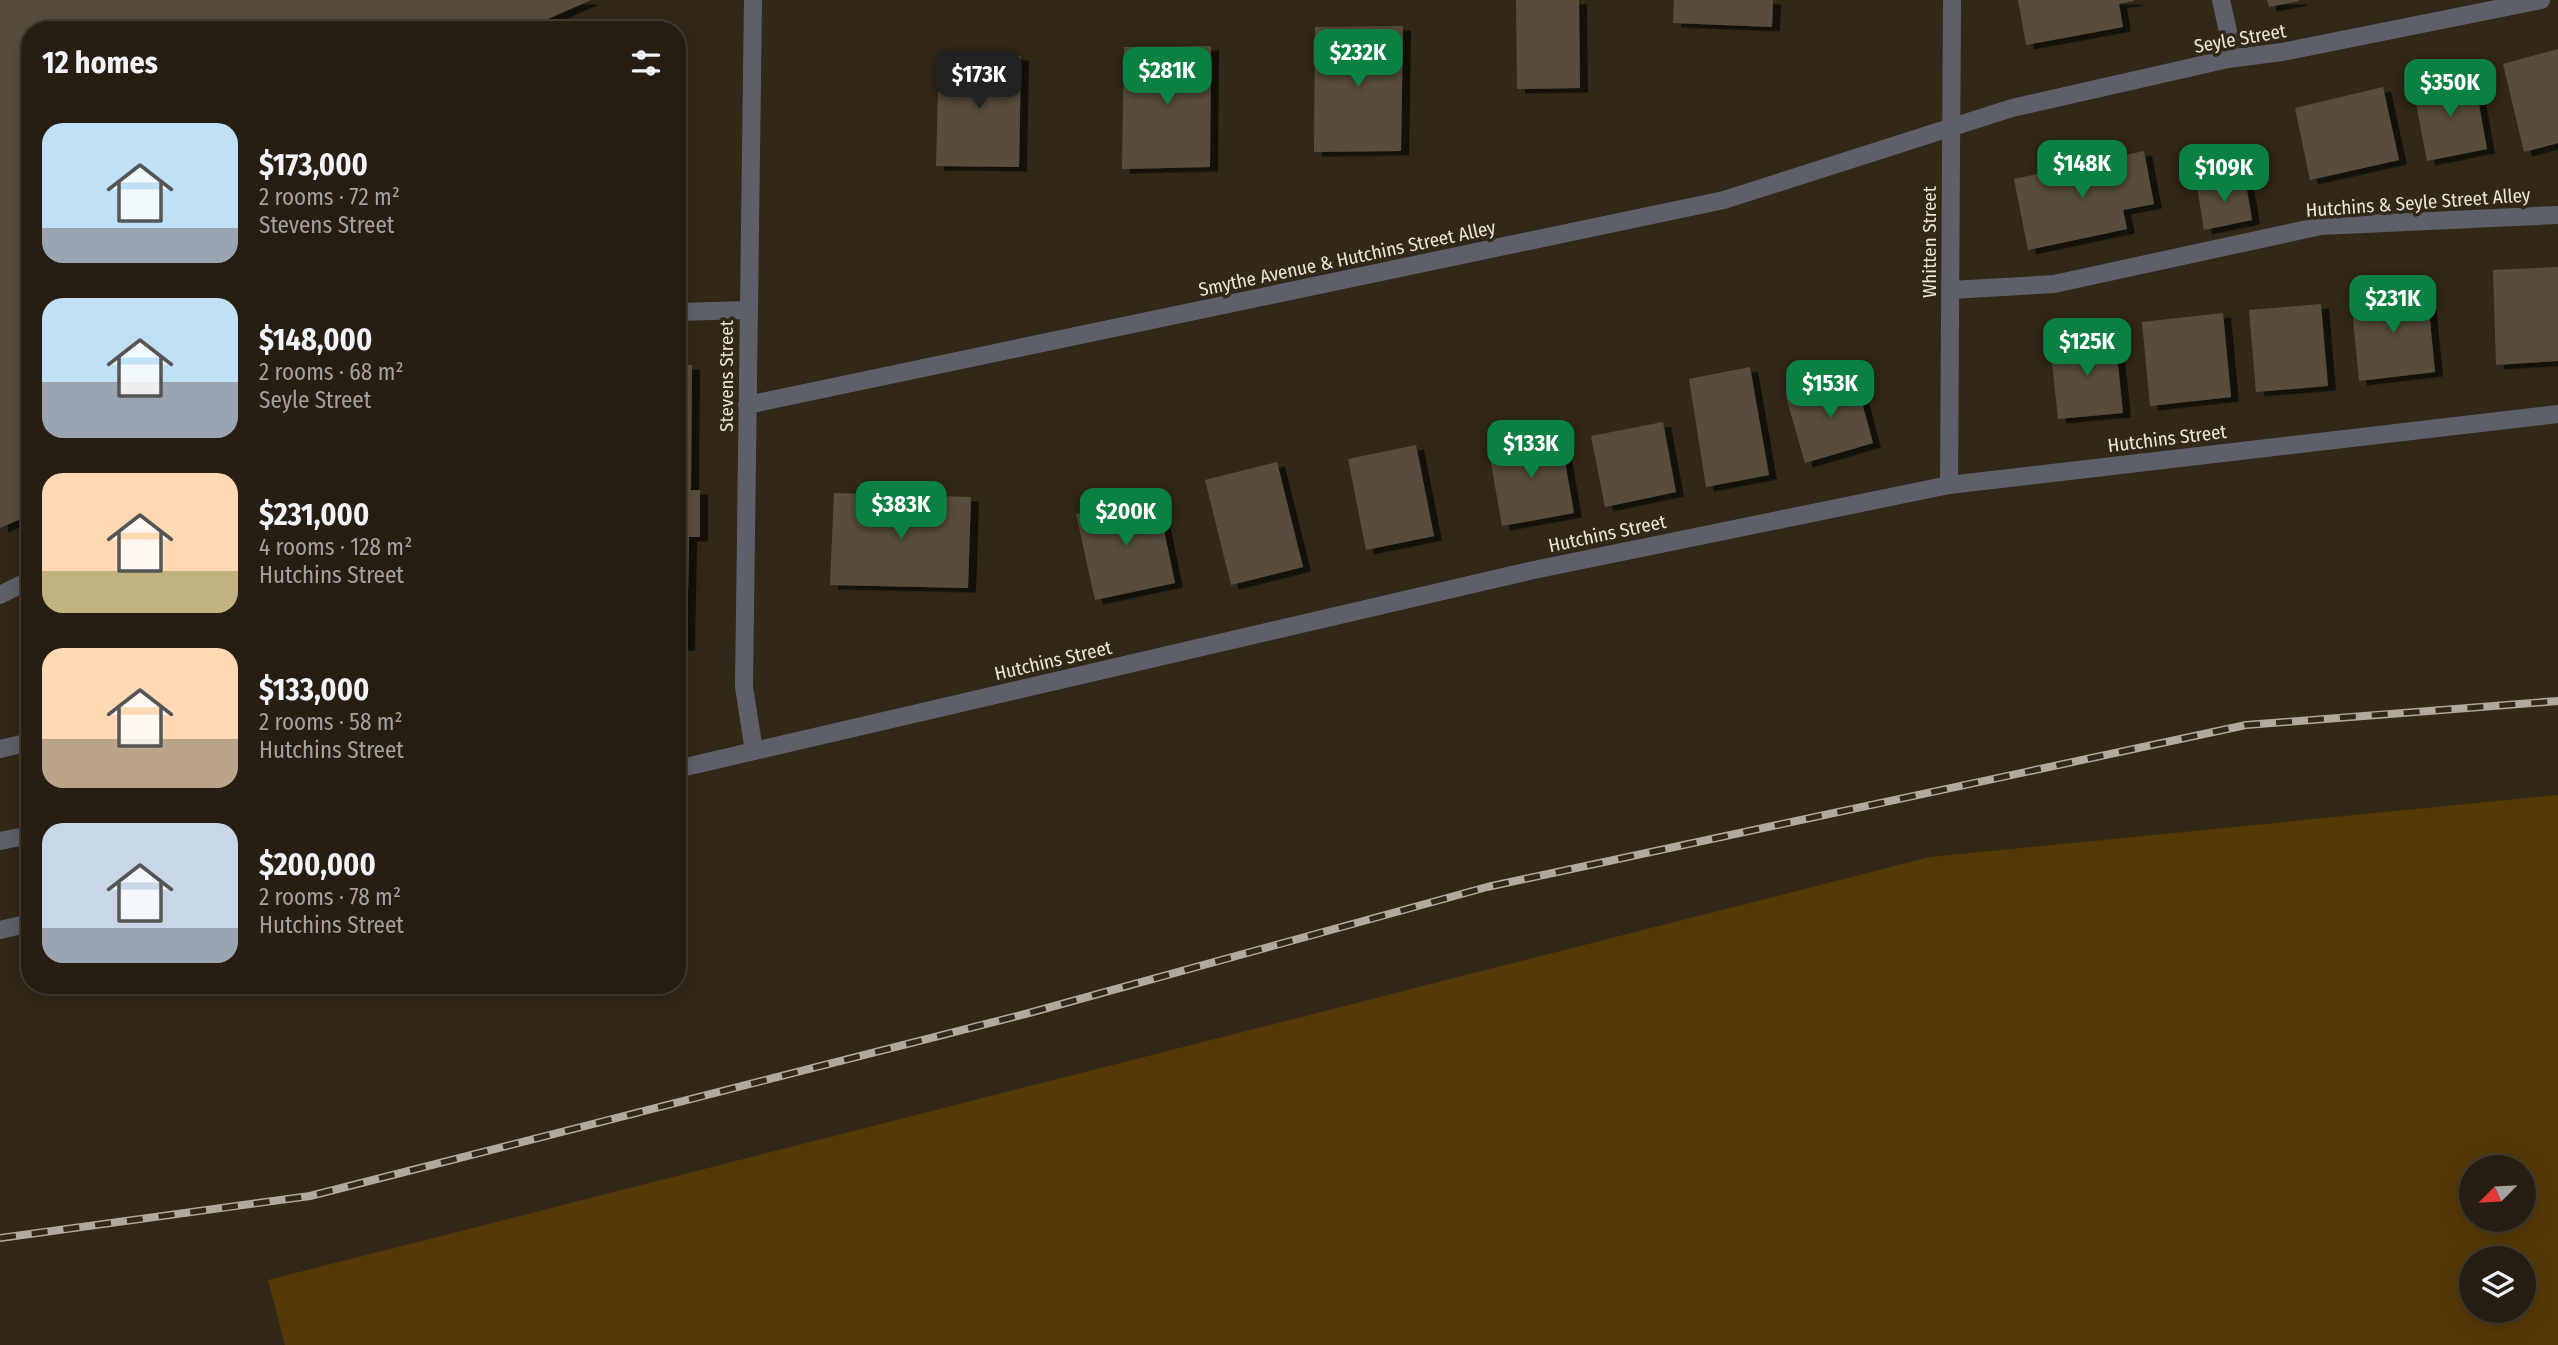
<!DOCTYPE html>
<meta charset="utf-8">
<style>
body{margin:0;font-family:"Fira Sans Condensed",sans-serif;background:#322b20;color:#f1f3f6;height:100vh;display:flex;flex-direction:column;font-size:26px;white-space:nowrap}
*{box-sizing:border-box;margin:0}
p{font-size:23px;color:#a4a29f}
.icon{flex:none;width:38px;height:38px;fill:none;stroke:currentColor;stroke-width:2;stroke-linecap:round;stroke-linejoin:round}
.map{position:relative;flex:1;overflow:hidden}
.drawer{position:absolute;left:21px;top:21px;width:665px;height:973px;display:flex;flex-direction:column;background:#261e12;border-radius:28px;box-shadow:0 4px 18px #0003,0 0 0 2px #423c32}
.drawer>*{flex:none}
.needle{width:46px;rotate:246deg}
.fabs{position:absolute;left:2459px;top:1155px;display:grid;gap:14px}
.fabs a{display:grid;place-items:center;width:77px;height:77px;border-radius:50%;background:#261e12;box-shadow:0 4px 18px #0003,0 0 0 2px #423c32;font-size:35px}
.price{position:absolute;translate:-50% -60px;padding:0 16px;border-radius:14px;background:#0b8043;color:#fff;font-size:23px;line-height:46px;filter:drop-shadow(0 2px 4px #0008)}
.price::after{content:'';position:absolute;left:50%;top:42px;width:21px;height:16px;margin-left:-10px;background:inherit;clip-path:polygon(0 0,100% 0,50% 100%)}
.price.on{background:#222;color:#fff}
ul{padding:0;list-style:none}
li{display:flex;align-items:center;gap:21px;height:175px;padding:0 21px}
li span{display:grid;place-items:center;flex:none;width:196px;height:140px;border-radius:21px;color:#555}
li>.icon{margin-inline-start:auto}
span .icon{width:84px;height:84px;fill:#fffc;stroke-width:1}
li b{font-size:30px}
h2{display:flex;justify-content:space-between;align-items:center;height:84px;padding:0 21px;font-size:30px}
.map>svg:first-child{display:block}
.green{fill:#543806;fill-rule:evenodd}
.building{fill:#594e3d;filter:url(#shadow)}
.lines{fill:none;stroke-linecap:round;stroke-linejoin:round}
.minor{stroke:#5d6068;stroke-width:18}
.rail-casing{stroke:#b1a99e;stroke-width:8}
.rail{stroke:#322818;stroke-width:5;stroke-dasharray:16;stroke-linecap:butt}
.labels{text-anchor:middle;stroke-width:7;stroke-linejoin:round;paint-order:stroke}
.street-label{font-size:19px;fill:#ece5db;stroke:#322818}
</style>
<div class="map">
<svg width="2558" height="1345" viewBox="0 0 2558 1345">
<defs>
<filter id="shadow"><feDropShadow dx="8" dy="4.5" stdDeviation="0" flood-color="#0009"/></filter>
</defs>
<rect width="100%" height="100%" fill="#322818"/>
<path class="green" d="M2558,795V1345H285L268,1280L1930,857ZM2471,1167H2524V1220H2471ZM2471,1258H2524V1311H2471Z"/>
<path class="building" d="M0,0H591L523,30H30V515L0,528Z
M1516,0H1579L1580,88L1517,89Z
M1674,0H1773L1772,27L1673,23Z
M2018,0H2134V1L2119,4L2123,27L2026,45Z
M2267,0H2299V1L2269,7Z
M1403,26L1401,151L1314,152L1315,27Z
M1211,46L1210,167L1122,169L1124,47Z
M2558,49V143L2524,152L2503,64Z
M939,55L1021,56L1019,167L936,166Z
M2474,77L2487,149L2427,161L2413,88Z
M2383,87L2399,160L2310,180L2295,108Z
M2144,151L2154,204L2123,210L2127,229L2028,250L2014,179Z
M2245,178L2252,220L2204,230L2197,186Z
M2558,267V361L2496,365L2493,270Z
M2427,290L2435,372L2359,381L2351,298Z
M2321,304L2328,386L2256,392L2249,310Z
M2223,313L2231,397L2150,406L2142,322Z
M2115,336L2123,413L2058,419L2050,343Z
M677,365H692L691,490H700V537H689L687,646H677Z
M1750,367L1769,475L1706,487L1689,379Z
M1855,377L1873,443L1805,463L1786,397Z
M1663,422L1676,492L1605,507L1591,436Z
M1560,433L1574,513L1502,526L1488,446Z
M1416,445L1434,536L1366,550L1348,459Z
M1277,462L1303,567L1231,585L1205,480Z
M834,493L971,497L968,588L830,585Z
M1157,497L1175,583L1095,600L1076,514Z"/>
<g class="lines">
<path class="minor" d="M753,0L744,687L754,751
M2221,0L2230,40L2228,59
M1951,290L2054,284L2321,226L2558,215
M677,312L747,310
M747,405L1724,200L2012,108L2228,59L2282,52L2541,0
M1949,485L1952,0
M0,595L30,580
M0,749L30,742
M677,769L1529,571L1949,485L2558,414
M0,841L30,835
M0,930L30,923"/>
<g class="rail-casing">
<path id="rail" d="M0,1238L310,1196L1029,1013L1487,887L2246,725L2558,701"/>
</g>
<use href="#rail" class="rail"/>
</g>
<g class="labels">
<g class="street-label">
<text transform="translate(2240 38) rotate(-10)" y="7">Seyle Street</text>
<text transform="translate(2418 202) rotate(-4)" y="7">Hutchins &amp; Seyle Street Alley</text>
<text transform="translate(1929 242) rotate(-90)" y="7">Whitten Street</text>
<text transform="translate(1347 258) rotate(-12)" y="7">Smythe Avenue &amp; Hutchins Street Alley</text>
<text transform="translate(726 376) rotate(-90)" y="7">Stevens Street</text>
<text transform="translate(2167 438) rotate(-7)" y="7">Hutchins Street</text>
<text transform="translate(1607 533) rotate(-12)" y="7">Hutchins Street</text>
<text transform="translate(1053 660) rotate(-13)" y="7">Hutchins Street</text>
</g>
</g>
</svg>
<div class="fabs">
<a><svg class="needle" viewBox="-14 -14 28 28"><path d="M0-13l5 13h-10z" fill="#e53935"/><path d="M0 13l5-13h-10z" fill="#a4a29f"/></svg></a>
<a><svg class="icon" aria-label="layers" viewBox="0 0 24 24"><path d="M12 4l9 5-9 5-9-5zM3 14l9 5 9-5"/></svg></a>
</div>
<b class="price" style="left:1358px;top:89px">$232K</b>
<b class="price" style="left:1167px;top:107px">$281K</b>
<b class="price on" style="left:979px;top:111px">$173K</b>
<b class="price" style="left:2450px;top:119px">$350K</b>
<b class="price" style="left:2082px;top:200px">$148K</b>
<b class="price" style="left:2224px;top:204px">$109K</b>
<b class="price" style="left:2393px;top:335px">$231K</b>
<b class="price" style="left:2087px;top:378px">$125K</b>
<b class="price" style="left:1830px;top:420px">$153K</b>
<b class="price" style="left:1531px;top:480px">$133K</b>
<b class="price" style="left:901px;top:541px">$383K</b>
<b class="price" style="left:1126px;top:548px">$200K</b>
<section class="drawer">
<h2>12 homes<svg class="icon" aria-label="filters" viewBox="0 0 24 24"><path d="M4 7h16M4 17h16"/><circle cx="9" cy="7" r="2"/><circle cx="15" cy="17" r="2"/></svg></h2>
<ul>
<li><span style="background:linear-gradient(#bfe0f5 75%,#9aa5b1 0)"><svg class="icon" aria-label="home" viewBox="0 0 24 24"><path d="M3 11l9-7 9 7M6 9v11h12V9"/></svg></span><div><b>$173,000</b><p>2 rooms · 72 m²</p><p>Stevens Street</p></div></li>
<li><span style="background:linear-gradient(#bfe0f5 60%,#9aa5b1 0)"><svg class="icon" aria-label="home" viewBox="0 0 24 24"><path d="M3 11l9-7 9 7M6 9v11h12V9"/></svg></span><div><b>$148,000</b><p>2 rooms · 68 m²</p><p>Seyle Street</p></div></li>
<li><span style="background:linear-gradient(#ffd9b3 70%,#c2b280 0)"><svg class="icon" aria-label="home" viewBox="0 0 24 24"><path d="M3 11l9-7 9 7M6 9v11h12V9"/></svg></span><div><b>$231,000</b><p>4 rooms · 128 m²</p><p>Hutchins Street</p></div></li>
<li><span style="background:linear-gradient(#ffd9b3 65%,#b9a48a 0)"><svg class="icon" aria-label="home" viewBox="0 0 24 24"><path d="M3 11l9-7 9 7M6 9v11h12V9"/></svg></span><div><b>$133,000</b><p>2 rooms · 58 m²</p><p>Hutchins Street</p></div></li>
<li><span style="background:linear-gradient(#c9d6e8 75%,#9aa5b1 0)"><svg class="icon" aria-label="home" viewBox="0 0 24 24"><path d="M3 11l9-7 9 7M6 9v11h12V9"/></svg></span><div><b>$200,000</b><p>2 rooms · 78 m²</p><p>Hutchins Street</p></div></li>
</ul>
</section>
</div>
